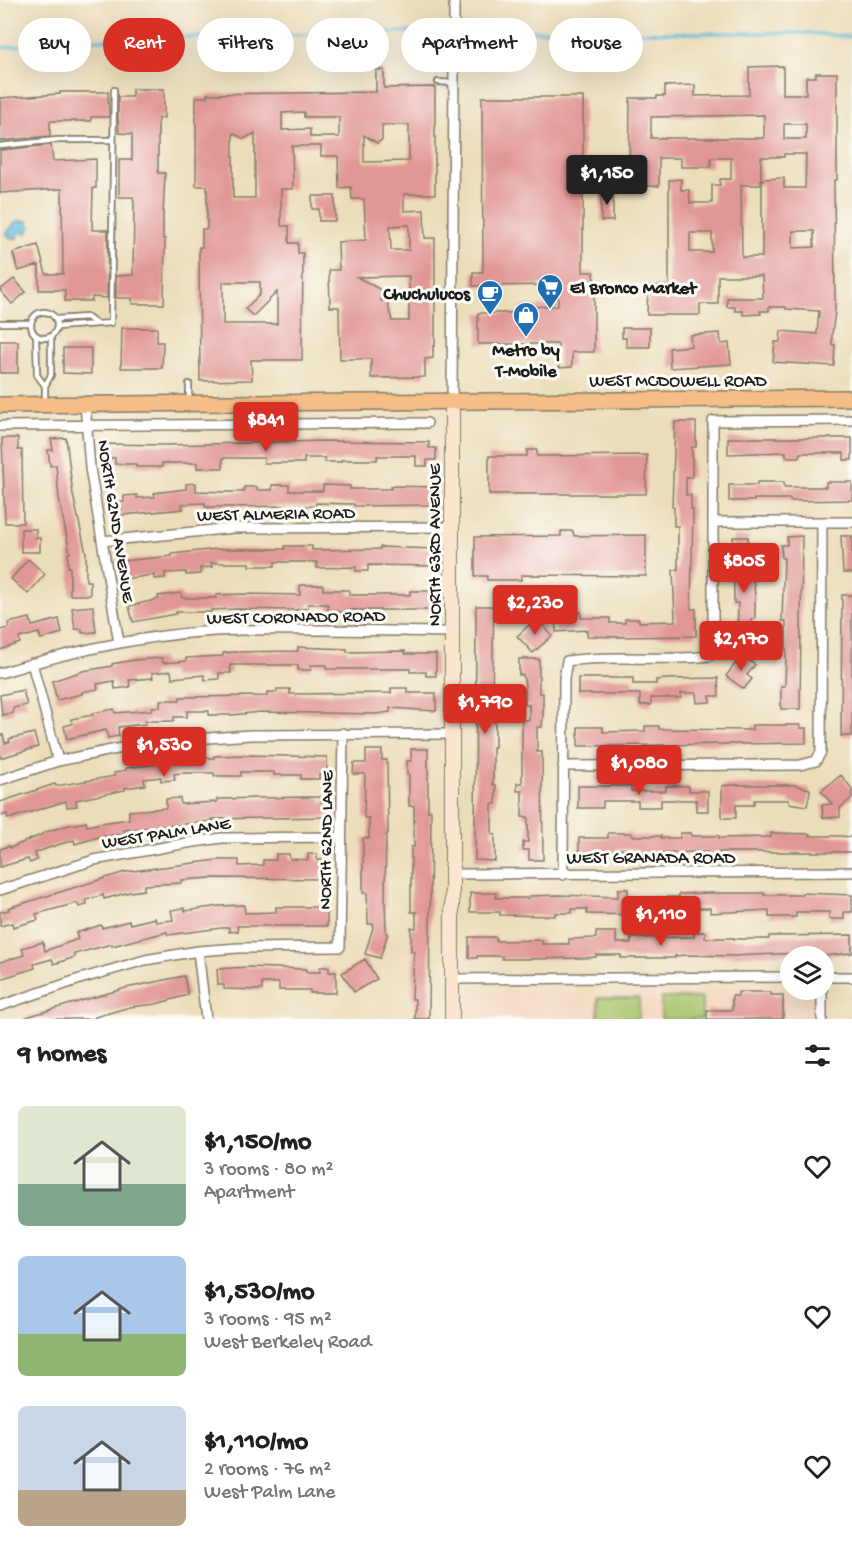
<!DOCTYPE html>
<meta charset="utf-8">
<style>
body{margin:0;font-family:"Gochi Hand",sans-serif;background:#f2f2f2;color:#202124;height:100vh;display:flex;flex-direction:column;font-size:22px;white-space:nowrap}
*{box-sizing:border-box;margin:0}
p{font-size:20px;color:#757577}
.icon{flex:none;width:33px;height:33px;fill:none;stroke:currentColor;stroke-width:2;stroke-linecap:round;stroke-linejoin:round}
.map{position:relative;height:1019px;overflow:hidden}
.panel{display:flex;flex-direction:column;background:#fff;flex:1}
.panel>*{flex:none}
.guide{position:absolute;left:18px;top:18px;width:816px;height:54px;display:flex;gap:12px}
.fabs{position:absolute;left:780px;top:946px;display:grid;gap:12px}
.fabs a{display:grid;place-items:center;width:54px;height:54px;border-radius:50%;background:#fff;box-shadow:0 6px 24px #0002;font-size:30px}
.price{position:absolute;translate:-50% -51px;padding:0 14px;border-radius:6px;background:#d93025;color:#fff;font-size:20px;line-height:39px;filter:drop-shadow(0 2px 3px #0008)}
.price::after{content:'';position:absolute;left:50%;top:36px;width:18px;height:14px;margin-left:-9px;background:inherit;clip-path:polygon(0 0,100% 0,50% 100%)}
.price.selected{background:#222;color:#fff}
ul{padding:0;list-style:none}
li{display:flex;align-items:center;gap:18px;height:150px;padding:0 18px}
li span{display:grid;place-items:center;flex:none;width:168px;height:120px;border-radius:9px;color:#555}
li>.icon{margin-inline-start:auto}
span .icon{width:72px;height:72px;fill:#fffc;stroke-width:1}
li b{font-size:26px}
h2{display:flex;justify-content:space-between;align-items:center;height:72px;padding:0 18px;font-size:26px}
.chip{padding:0 21px;border-radius:27px;background:#fff;box-shadow:0 6px 24px #0002;font-size:21px;line-height:54px}
.chip.selected{background:#d93025;color:#fff}
.map>svg:first-child{display:block}
.built{fill:#f2d5bd}
.green{fill:#a9c56c;stroke:#627044;stroke-width:1.5}
.water{fill:#59bad8;stroke:#3a6b7a;stroke-width:1.5}
.lines{fill:none;stroke-linecap:round;stroke-linejoin:round}
.stream{stroke:#59bad8;stroke-width:3}
.building{fill:#e19795;fill-rule:evenodd}
.lane-casing{stroke:#847c6a;stroke-width:8}
.street-casing{stroke:#847c6a;stroke-width:12}
.secondary-casing{stroke:#847c6a;stroke-width:16}
.primary-casing{stroke:#847c6a;stroke-width:18}
.lane{stroke:#fff;stroke-width:4.5}
.street{stroke:#fff;stroke-width:9}
.secondary{stroke:#fbe5cf;stroke-width:14}
.primary{stroke:#f5be86;stroke-width:15}
.labels{text-anchor:middle;stroke-width:6;stroke-linejoin:round;paint-order:stroke}
.poi-label{font-size:18px;font-weight:bold;fill:#1c1c1c;stroke:#fdfcf7;text-anchor:start}
.street-label{font-size:18px;fill:#1c1c1c;stroke:#fdfcf7}
</style>
<div class="map">
<svg width="852" height="1019" viewBox="0 0 852 1019">
<rect width="100%" height="100%" fill="#fdfcf7"/>
<filter id="ink" filterUnits="userSpaceOnUse"><feTurbulence type="fractalNoise" baseFrequency=".0167" numOctaves="2"/><feDisplacementMap in="SourceGraphic" scale="12" xChannelSelector="R" yChannelSelector="G"/><feConvolveMatrix kernelMatrix="1 2 1 2 8 2 1 2 1" color-interpolation-filters="sRGB"/></filter>
<filter id="wash" filterUnits="userSpaceOnUse"><feTurbulence type="fractalNoise" baseFrequency=".008" numOctaves="4" result="noise"/><feDisplacementMap in="SourceGraphic" scale="24" xChannelSelector="R" yChannelSelector="G"/><feGaussianBlur stdDeviation="1.35" result="paint"/><feColorMatrix in="noise" values="0 0 0 0 0 0 0 0 0 0 0 0 0 0 0 0 0 1.4 0 .05"/><feComposite in="paint" operator="in"/></filter>
<g filter="url(#wash)">
<rect width="100%" height="100%" fill="#ecddb9"/>
<path class="built" d="M790,987V990H811L812,993L813,1019H466V998L472,992L565,989L573,995L630,994L640,988H648L662,993H698L707,988Z"/>
<path class="green" d="M598,998H639V1019H598Z
M661,998H702V1019H661Z"/>
<path class="water" d="M17,221H28L31,227L27,233L19,232L17,238L12,239L7,235V232Z"/>
<g class="lines">
<path class="stream" d="M0,48L48,42L121,39L481,30L689,33H809L852,37"/>
</g>
<g id="blocks">
<path class="building" d="M783,66V94H806V77H816V73H837V180H834L835,311L832,335V345H835L834,366L773,362L775,342H780L781,331L817,334L819,311L786,309V307H769V311H760L761,314L743,315V311H735V307H727V298H763L762,276H718V304H700V315H647L648,286H669V180L681,179V190H689L690,203H712V185H720V179H731V158H711V167H681V158H659V186H629L630,98H657V96H665V86L695,85V96L749,95V67ZM764,115V138H651V117ZM784,124H806V139H784ZM784,154H806L805,188H784V178L762,179V257H742L741,185H761V157H784ZM793,231H814V247L793,248ZM690,233H712V252H690Z
M376,70H384V88L435,87V194H404V211L424,210L425,238H435V346H433V358L425,359V377L371,378V359H340L339,307H330L329,270H339L338,242L366,240L364,199H352L351,187L339,188L338,156H321V146H292L293,189H281V226H289V243H298V253H303L302,360H251L252,380L200,381L199,247H202V229H207V186H196V97H207V94L376,92ZM304,112V117H339V137H310V129L282,130V113ZM382,125H409V161L364,162V135L377,143L382,140ZM233,133L244,139L255,133V198H233ZM409,225V250H391L390,226ZM409,276V321H392L388,305L389,300L381,301V290L357,277ZM223,282H260V294L245,309L253,316L277,292V324H223Z
M132,89H164V118H158V173H165L163,216V239H165L164,304H132V298H116V276L133,275L134,202L133,197H119V160H132V134L119,133L118,118V97H132Z
M60,92H108L109,117H91V121H50V136L0,141V98L60,94Z
M482,97H583V272H594V352H572V367L559,368L558,344H478V313H521L520,307L558,306V285L473,286V272H483Z
M51,145L53,161L96,159V188H93L92,230H108L107,298L92,297V301H65V290H39V265L18,271L13,253L38,245L46,274H63L62,189L0,193V150Z
M601,191H613V221H601Z
M312,196H335V221H319V209H312Z
M14,279L26,292L12,304L0,290Z
M122,328H157V342H163L162,368H121Z
M622,328H650V347H626V338H622Z
M720,333L721,344L729,343L731,364L670,368L669,348L691,346L690,335Z
M0,341H18V373H0Z
M63,348H91V374L63,373Z
M675,422H696V447H692V477H686V495H691V509H693L691,609H696V636L617,637L587,636V630L556,632L555,614L581,612V618H610V623H625V619H639V622L675,621L673,570H678V526H674V507H672Z
M2,438H18V450H22L23,523H5Z
M66,438L73,495L86,553V581H90V595H70V567H68V553H70L59,499L56,465L50,466L48,450H53L51,439Z
M728,438H852V460H844V453H800V457H786V452L728,454Z
M325,441L429,442V448H436V460H427V466H416V456H377V460H341V462H325V458H304V463H264V458H223V468H197V463H162V467H136V464H115V458H105V444L166,445Z
M527,450H537V456L647,455L646,494H489V456H527Z
M757,482H784V487H826V482H852V500L790,501V499H754V501H729V485H757Z
M196,483V491L227,492H244V487H257V490H272V485H289V491H323V485L350,486V489H391V486L437,487V505L354,506V504L316,503V506L205,507V503L182,504L183,509L113,516L112,503L124,502V496L137,495V498L155,497L154,493L186,489V484Z
M21,529H36V538H40V552H21Z
M561,531H573L574,536L646,535V576L521,575V580H487V576H475V537L561,536Z
M802,536L800,709H781V686H785L786,656V621H782L784,558H782L781,545H787V537Z
M841,536H852V573H843Z
M733,537H748V577H753L755,596V619H751V637H757V648H737L738,603H734Z
M285,546H312V550L380,549V547L436,549V566L368,565V571H356V567L317,568V562H275V566H249V563H211L212,567L200,568L201,574L186,575V572L165,573V578L154,579V575L124,579L122,561L172,556V554L217,549H285Z
M28,559L45,574L28,594L11,579Z
M300,585H323V590H349V595H410V591H436V610H350V612H336V610H328V604H308V608L295,610L238,609L211,610V612H176V614L133,622L129,606L159,599L158,596L181,593L182,598H216V595L244,594L300,595Z
M842,595H852V736H841Z
M93,606L96,632L82,633V629H75L72,608Z
M476,606H494L492,693H496V716H495V747H493V785H496V804H492V834H495V861L475,860Z
M30,618L32,626L59,619L62,633L41,639L39,633L19,638L20,643L0,650V630L9,628L8,623Z
M537,618L552,636L533,653L517,636Z
M298,647L347,649V652L405,651V654H436V676H426V672H410V669H326V665H311V670H298V665H230L231,673H219V679L205,680L204,675L172,678L171,671L152,673L153,678L129,680L130,687L115,689L114,681L97,684L98,689L82,692V694L57,700L52,681L83,671L112,666V664L134,660L162,658L163,663L186,661V658L223,656V653L234,652L298,651Z
M742,655L755,665L747,675L752,679L744,689L726,676Z
M519,659H539V693H543V715L542,727H537V752H542L543,860H529V850H523V842H528V817H522V791H517V783H522V720H529V705H525V685L523,675H519Z
M578,678H633V684H656V680L668,679L718,678L719,696H710V702L697,703L696,693H681V698H651V705H640V694H578Z
M391,688H407V693H436V711L390,708V712L376,714L260,712L232,715H209V711H187V717H174V721H145L146,724L118,727L119,736L108,738L106,730L67,739L64,726L72,724L71,719L93,715L92,713L114,709L115,713L152,710V707H160V700H180V697L267,696V692H277V689H290V694L391,693Z
M23,690L27,705L13,708V713L2,715L0,695Z
M752,725H800V728H806V743L578,746V727H603V732L645,731V726H659V729L752,730Z
M34,733L38,747L0,758V735H3L5,743L10,742L9,739Z
M411,749H428V811H431L429,1019H415V999H412L414,951H411V928H416V912H411V847H414V806H409V775H407V761H411Z
M366,750H382V760H387L388,834H386L385,898L386,933H388L380,958L365,954L374,924H368L367,893H363V838H369V818H364L365,774H353L354,763H366Z
M247,755L327,757V775H319V779H301V775H274V772H241V776H214V773H182L174,774L175,780L161,781V777L144,779L145,785L125,788V790L76,800L77,806L67,807L66,801L8,819L7,814L0,816V802L55,784L56,786L115,776L114,773L126,770V768L188,760V758H214V756Z
M841,775L852,789V798L840,808V817L823,818L822,805L832,804L821,791Z
M729,785H794L810,789V792L807,806L789,803V800H754V805H736V818H722V786Z
M578,786H631V791H666V786H689V791H708V811H696V800H661V807H638V801H603V808H578Z
M307,797H321V802H327V817L212,819L213,821L124,830V834L99,837L75,844L74,840L51,847L35,853L37,860L30,863L28,859L0,867V849L9,846L10,848L43,834V833L65,826L86,822L87,826L101,823L129,819V811L166,808V799L180,798L181,804L217,802V799Z
M608,833H631V836H661V838H680V833H691V836H719V838L771,837V833L810,834V836H840L852,837V852H719V855H707V852H691L661,854V857H638V849H616V853L579,854V838H608Z
M276,854H289L290,859L308,860V854H317V860H328V873H321V879L213,878L181,880V883L144,885V890L130,892L104,899L103,895L86,900L87,905L79,907L77,903L36,914L38,920L13,927L12,923L0,926V912L9,910L8,908L125,872L217,860H239V866L263,865V860H276Z
M618,889H628V896L641,897H679V894L710,893H764V895H802V893L852,895V912H844V919H829V912H796V917H769V910L710,913V908H691V916H672V918H647V915L587,914V909H572V913H555V916L500,915V912H470V893H496V898H529V896L559,895L618,897Z
M244,905L245,913L276,912V907H327V926H237L238,931L229,932V927L168,935L167,932L112,946V944L74,954L75,957L54,964L52,959L34,964L35,968L0,979V962L24,955L22,948L43,942L45,951L78,939L76,933L101,925L102,928L129,921L130,924L155,918L156,922L173,920L171,910L184,908L185,911L219,906Z
M596,932H616V943H631V938L694,937V932H705V938H734V939H769V936L852,935V953L823,956H801V953L734,956L686,955L675,956V958H621V955H596V957L586,958L524,959H502V956H477V958H469V937H496V941L542,940V944H569V939L596,938Z
M365,959L377,979L354,992L342,973Z
M248,967L306,969V972H320V967H329V972H336V993H310V990H279V983H262V990L224,989V985H218L217,969Z
M184,976L188,995L156,1004L130,1007L95,1017L96,1019H26V1017L126,988Z
M738,992H771V995H783V1019H707V1010H732V996H738Z"/>
</g>
</g>
<g filter="url(#ink)">
<use href="#blocks" fill-opacity="0" stroke="#847c6a" stroke-width="1.5"/>
<g class="lines">
<g class="lane-casing">
<path id="lane" d="M438,82L454,83
M0,146L57,140H113
M31 325a13 13 0 1 1 26 0a13 13 0 1 1-26 0Z
M56,319L87,317L95,323
M0,323H31
M57,327L111,323L114,90
M36,335L37,375L45,386
M189,384V400
M45,401V386L51,375V336"/>
</g>
<g class="street-casing">
<path id="street" d="M454,0V53
M452,401L454,70
M85,404L90,468L119,643
M0,426L427,423
M713,522H852
M102,541L234,528L452,527
M32,663L58,761
M0,673C78,649 161,631 242,630C312,629 382,631 452,632
M563,766L800,765L816,761L821,752L822,522
M0,780L58,761L151,742L251,735L452,734
M451,874L852,872
M563,875L564,678L567,661C614,654 662,662 709,656L713,646V421L852,420
M0,890L94,860L187,843L222,838L341,837
M198,951L206,1019
M824,977H852
M452,979L790,977
M0,1006L80,979L145,960L198,951L238,948L340,947L343,733
M822,1019V990"/>
</g>
<g class="secondary-casing">
<path id="secondary" d="M452,1019V401"/>
</g>
<g class="primary-casing">
<path id="primary" d="M0,405L852,398"/>
</g>
<use href="#lane" class="lane"/>
<use href="#street" class="street"/>
<use href="#secondary" class="secondary"/>
<use href="#primary" class="primary"/>
</g>
</g>
<defs>
<g id="supermarket-pin" transform="scale(1.35)"><path d="M0 17L-7.5 6A9.5 9.5 0 1 1 7.5 6Z" fill="#1f6fb2" stroke="#fdfcf7"/><path d="M-6-5.5h2.5l.6 2H6L4.5 2H-2.5L-4.4-4H-6ZM-1.5 3.2a1.3 1.3 0 1 0 .1 0ZM3 3.2a1.3 1.3 0 1 0 .1 0Z" fill="#fff"/></g>
<g id="cafe-pin" transform="scale(1.35)"><path d="M0 17L-7.5 6A9.5 9.5 0 1 1 7.5 6Z" fill="#1f6fb2" stroke="#fdfcf7"/><path d="M-5.5-4.5H6V0H3Q3 3.5 0 3.5H-2.5Q-5.5 3.5-5.5 0ZM3-3.2v2h1.7v-2ZM-6 4.5H4V6H-6Z" fill="#fff"/></g>
<g id="shop-pin" transform="scale(1.35)"><path d="M0 17L-7.5 6A9.5 9.5 0 1 1 7.5 6Z" fill="#1f6fb2" stroke="#fdfcf7"/><path d="M-5-2.5h2.3a2.7 3.5 0 0 1 5.4 0H5L5.5 6h-11ZM-1.5-2.5h3a1.5 2.3 0 0 0-3 0Z" fill="#fff"/></g>
</defs>
<g fill-rule="evenodd">
<use href="#supermarket-pin" x="550" y="287"/>
<use href="#cafe-pin" x="490" y="293"/>
<use href="#shop-pin" x="526" y="315"/>
</g>
<g class="labels">
<g class="poi-label">
<text x="570" y="293">El Bronco Market</text>
<text x="470" y="299" text-anchor="end">Chuchulucos</text>
<text x="526" y="355" text-anchor="middle">Metro by<tspan x="526" dy="21">T-Mobile</tspan></text>
</g>
<g class="street-label">
<text x="678" y="386">WEST MCDOWELL ROAD</text>
<text transform="translate(276 513) rotate(-1)" y="6">WEST ALMERIA ROAD</text>
<text transform="translate(117 521) rotate(81)" y="6">NORTH 62ND AVENUE</text>
<text transform="translate(434 545) rotate(-90)" y="6">NORTH 63RD AVENUE</text>
<text transform="translate(296 616) rotate(-1)" y="6">WEST CORONADO ROAD</text>
<text transform="translate(166 832) rotate(-9)" y="6">WEST PALM LANE</text>
<text transform="translate(325 840) rotate(-89)" y="6">NORTH 62ND LANE</text>
<text x="651" y="863">WEST GRANADA ROAD</text>
</g>
</g>
</svg>
<div class="fabs">
<a><svg class="icon" aria-label="layers" viewBox="0 0 24 24"><path d="M12 4l9 5-9 5-9-5zM3 14l9 5 9-5"/></svg></a>
</div>
<b class="price selected" style="left:607px;top:206px">$1,150</b>
<b class="price" style="left:266px;top:453px">$841</b>
<b class="price" style="left:744px;top:594px">$805</b>
<b class="price" style="left:535px;top:636px">$2,230</b>
<b class="price" style="left:741px;top:672px">$2,170</b>
<b class="price" style="left:485px;top:735px">$1,790</b>
<b class="price" style="left:164px;top:778px">$1,530</b>
<b class="price" style="left:639px;top:796px">$1,080</b>
<b class="price" style="left:661px;top:947px">$1,110</b>
<div class="guide">
<a class="chip">Buy</a>
<a class="chip selected">Rent</a>
<a class="chip">Filters</a>
<a class="chip">New</a>
<a class="chip">Apartment</a>
<a class="chip">House</a>
</div>
</div>
<section class="panel">
<h2>9 homes<svg class="icon" aria-label="filters" viewBox="0 0 24 24"><path d="M4 7h16M4 17h16"/><circle cx="9" cy="7" r="2"/><circle cx="15" cy="17" r="2"/></svg></h2>
<ul>
<li><span style="background:linear-gradient(#dfe7d0 65%,#7fa58c 0)"><svg class="icon" aria-label="home" viewBox="0 0 24 24"><path d="M3 11l9-7 9 7M6 9v11h12V9"/></svg></span><div><b>$1,150/mo</b><p>3 rooms · 80 m²</p><p>Apartment</p></div><svg class="icon" aria-label="heart" viewBox="0 0 24 24"><path d="M12 20l-8-8c-3-5 5-10 8-4 3-6 11-1 8 4z"/></svg></li>
<li><span style="background:linear-gradient(#a9c7e8 65%,#8fb573 0)"><svg class="icon" aria-label="home" viewBox="0 0 24 24"><path d="M3 11l9-7 9 7M6 9v11h12V9"/></svg></span><div><b>$1,530/mo</b><p>3 rooms · 95 m²</p><p>West Berkeley Road</p></div><svg class="icon" aria-label="heart" viewBox="0 0 24 24"><path d="M12 20l-8-8c-3-5 5-10 8-4 3-6 11-1 8 4z"/></svg></li>
<li><span style="background:linear-gradient(#c9d6e8 70%,#b9a48a 0)"><svg class="icon" aria-label="home" viewBox="0 0 24 24"><path d="M3 11l9-7 9 7M6 9v11h12V9"/></svg></span><div><b>$1,110/mo</b><p>2 rooms · 76 m²</p><p>West Palm Lane</p></div><svg class="icon" aria-label="heart" viewBox="0 0 24 24"><path d="M12 20l-8-8c-3-5 5-10 8-4 3-6 11-1 8 4z"/></svg></li>
</ul>
</section>
